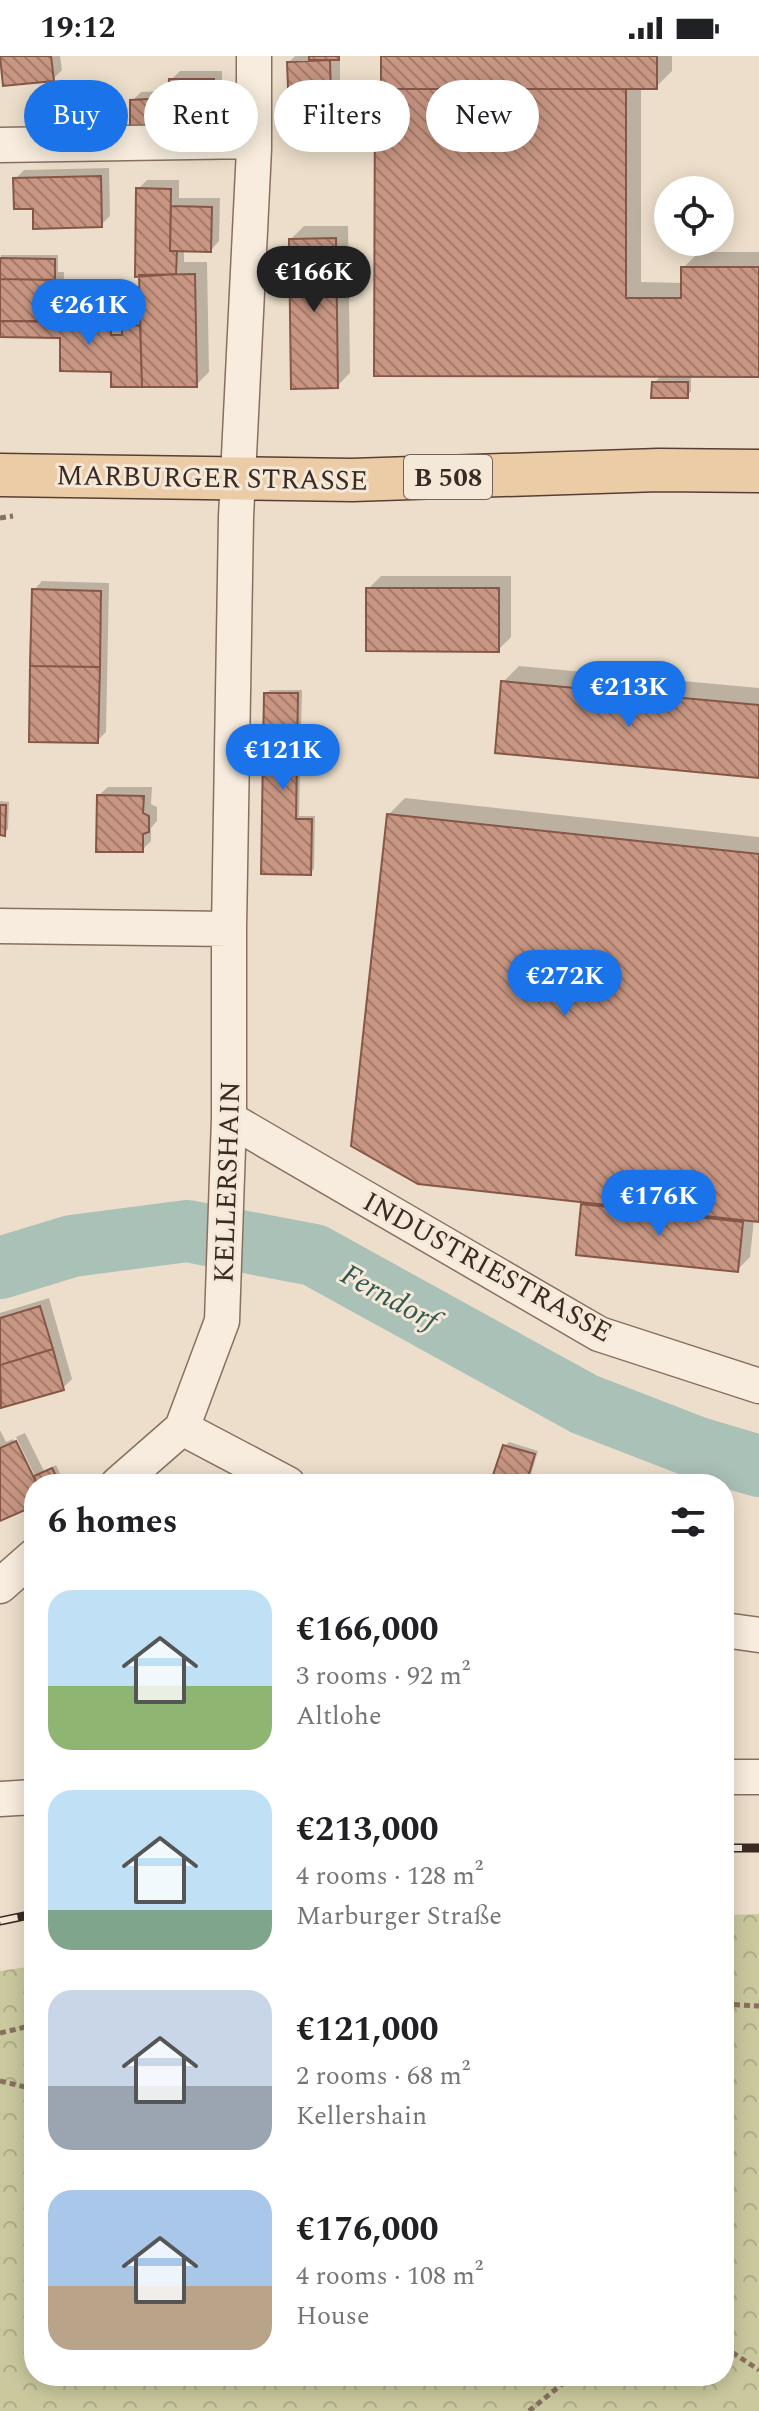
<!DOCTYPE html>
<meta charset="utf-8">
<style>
body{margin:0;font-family:Spectral,serif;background:#f6f6f6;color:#202124;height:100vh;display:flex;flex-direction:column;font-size:30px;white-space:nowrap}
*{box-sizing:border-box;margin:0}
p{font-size:26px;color:#757577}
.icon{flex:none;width:44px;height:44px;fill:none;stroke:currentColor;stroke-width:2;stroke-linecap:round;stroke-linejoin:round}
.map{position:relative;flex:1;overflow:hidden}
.side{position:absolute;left:24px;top:1418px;width:710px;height:912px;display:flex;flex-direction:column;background:#fff;border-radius:32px;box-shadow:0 4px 20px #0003}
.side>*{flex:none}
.guide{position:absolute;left:24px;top:24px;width:712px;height:72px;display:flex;gap:16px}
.buttons{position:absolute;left:654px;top:120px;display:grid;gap:16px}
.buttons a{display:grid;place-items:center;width:80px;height:80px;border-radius:50%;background:#fff;box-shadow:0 4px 20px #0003;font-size:40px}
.price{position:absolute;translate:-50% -68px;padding:0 18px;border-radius:28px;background:#1a73e8;color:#fff;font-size:26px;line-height:52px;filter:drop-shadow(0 2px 4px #0008)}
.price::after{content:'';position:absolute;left:50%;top:48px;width:24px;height:18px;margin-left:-12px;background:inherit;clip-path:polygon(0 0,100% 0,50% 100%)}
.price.current{background:#222;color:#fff}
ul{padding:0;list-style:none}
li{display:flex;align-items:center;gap:24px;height:200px;padding:0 24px}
li span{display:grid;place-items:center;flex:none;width:224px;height:160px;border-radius:24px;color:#555}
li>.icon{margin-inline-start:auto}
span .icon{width:96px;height:96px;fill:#fffc;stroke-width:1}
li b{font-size:34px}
h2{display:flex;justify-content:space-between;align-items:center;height:96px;padding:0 24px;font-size:34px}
.pill{padding:0 28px;border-radius:36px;background:#fff;box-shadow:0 4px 20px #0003;font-size:28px;line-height:72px}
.pill.current{background:#1a73e8;color:#fff}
.status{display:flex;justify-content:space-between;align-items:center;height:56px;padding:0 40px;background:#fff;direction:ltr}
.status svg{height:22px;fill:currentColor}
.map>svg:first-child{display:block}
.forest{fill:url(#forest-crowns)}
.shadow{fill:#0003}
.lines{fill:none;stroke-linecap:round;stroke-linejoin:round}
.river{stroke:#aac1b7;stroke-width:62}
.building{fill:url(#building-back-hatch);stroke:#865747;stroke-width:2}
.minor-casing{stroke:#88705f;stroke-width:37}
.major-casing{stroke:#573f33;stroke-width:45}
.path{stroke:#88705f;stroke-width:5;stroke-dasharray:6 4;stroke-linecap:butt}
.minor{stroke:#f7ecdd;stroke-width:34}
.major{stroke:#eccca6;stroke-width:42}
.rail-casing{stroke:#3a2a22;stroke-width:9}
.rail{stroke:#f4e9d9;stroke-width:6;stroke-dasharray:18;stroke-linecap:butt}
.labels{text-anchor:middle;stroke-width:6;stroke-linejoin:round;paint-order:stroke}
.shield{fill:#f4e9d9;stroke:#726359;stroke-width:2}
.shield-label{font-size:26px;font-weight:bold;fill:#3a2a22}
.street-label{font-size:28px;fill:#3a2a22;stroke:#f4e9d9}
.water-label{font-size:30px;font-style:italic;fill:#325851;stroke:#f4e9d9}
</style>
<div class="status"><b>19:12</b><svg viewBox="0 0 49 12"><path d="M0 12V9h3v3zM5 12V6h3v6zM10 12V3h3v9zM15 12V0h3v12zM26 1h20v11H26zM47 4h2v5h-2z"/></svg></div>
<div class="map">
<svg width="759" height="2355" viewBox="0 0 759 2355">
<defs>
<pattern id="forest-crowns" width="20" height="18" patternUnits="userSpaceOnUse" patternTransform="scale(2)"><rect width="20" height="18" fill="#cac99e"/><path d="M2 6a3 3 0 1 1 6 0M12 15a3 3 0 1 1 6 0" fill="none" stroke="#aead88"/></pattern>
<pattern id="building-back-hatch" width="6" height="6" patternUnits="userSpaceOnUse" patternTransform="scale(2)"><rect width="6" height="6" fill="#c89683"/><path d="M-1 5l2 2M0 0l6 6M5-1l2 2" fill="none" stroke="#a37b6b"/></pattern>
</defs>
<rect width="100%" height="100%" fill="#ecdeca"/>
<path class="forest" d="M759,1858V2355H0V1915L34,1910V2320H724V1859Z"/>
<path class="shadow" d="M2,0H60L62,14L53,23Z
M295,0H340V69L331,78L289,6Z
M383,0H672V15L656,31H641V226L683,227V212L699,196H759V319H691V335L687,340L654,327L662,319L377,34L383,28Z
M180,15H222V66L213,75L132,45L141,36L170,35L171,24Z
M109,112L110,160L101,169L15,123L24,114Z
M147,124H179V142H220L219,185L211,194L184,193V206H207L209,316L196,329H113V314L62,280L0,279L1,199H58V216H64L63,253H73L76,251H123V267H127L137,258L142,257L138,133Z
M304,170H348L350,317L337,330L291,183Z
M381,520H511V581L498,594L368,533Z
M42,525L109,527L106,676L97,685L34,534Z
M519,610L759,632V720L503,626Z
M270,634H302L299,760H315L314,813L310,817L263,816L266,638Z
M108,731H152L151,748L157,751V765L151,772V785L142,794L99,739Z
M405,742L759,781V1164L754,1163L750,1201L737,1214L583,1149L587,1145L389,758Z
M0,745L9,746L8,773L4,778L0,777Z
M49,1242L72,1323L63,1332L2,1349L0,1257Z
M0,1374L6,1386L13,1383L35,1428L34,1448L0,1463Z
M25,1377L44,1415L56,1409L65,1428H39L16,1381Z
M509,1386L538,1395L528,1428H510L505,1390Z
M218,1418L219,1428H187L191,1420Z"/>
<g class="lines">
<path class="river" d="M0,1212L72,1190L187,1175L314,1199L584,1348L695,1391L759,1410"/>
</g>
<path class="building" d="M0,0H51L54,25L3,30Z
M309,0H339V4H309Z
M381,0H657V33H381Z
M330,4L332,80L290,82L287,6Z
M169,23H214L213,77H130V44L168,42Z
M375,33H626V242H681V211H759V321L374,320Z
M101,120L102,171L33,173V153H14L13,122Z
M136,132L171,133L170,195H177L176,218L135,221Z
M171,150L212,151L211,196L170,195Z
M336,182L338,332L291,333L289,183Z
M0,202L55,203V224L0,223Z
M195,218L197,331H142L139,219Z
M0,223L56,224L55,265H0Z
M61,263H111V279H122V270L140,269L142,331H111V316L60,315V282L0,281V265L61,266Z
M652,326H688V342H651Z
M366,532H499V596L366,595Z
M32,533L101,535L100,611L30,610Z
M30,610L100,611L98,687L29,686Z
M501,625L759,649V722L495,697Z
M264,637H298L296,763H312L311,819L261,818Z
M97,739L144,740L143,757L149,760V776L143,778V796H96Z
M0,749H6L5,780L0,779Z
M387,758L759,798V1166L418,1128L351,1090Z
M581,1148L743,1166L738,1216L576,1199Z
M40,1250L53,1293L0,1309V1262Z
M53,1293L64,1334L1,1352L0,1309Z
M16,1385L37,1428H34V1450L0,1465V1392Z
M503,1389L535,1398L526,1428H503L491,1425Z
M52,1412L60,1428H37L34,1420Z
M215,1422V1428H185V1423Z"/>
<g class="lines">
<g class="minor-casing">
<path id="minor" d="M0,89L254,85
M0,870L229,873
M229,1063L599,1278L759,1330
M182,1372L288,1428
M118,1428L182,1372L222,1265L229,1063V873L236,461L254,93V0
M0,1530L34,1500
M724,1574L759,1579
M724,1721H759
M0,1743L34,1741"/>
</g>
<g class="major-casing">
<path id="major" d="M0,419L352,424L659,414L759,415"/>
</g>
<path class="path" d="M0,462L13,460
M724,1948L759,1950
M0,1977L34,1969
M0,2025L34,2033
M724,2291L759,2314
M529,2355L572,2320"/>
<use href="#minor" class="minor"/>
<use href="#major" class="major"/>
<g class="rail-casing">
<path id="rail" d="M724,1792H759
M0,1865L34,1858"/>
</g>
<use href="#rail" class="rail"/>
</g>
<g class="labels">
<rect class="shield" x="404" y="399" width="88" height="44" rx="6"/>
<g class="shield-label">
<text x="448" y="430">B 508</text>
</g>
<g class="street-label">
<text transform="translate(212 421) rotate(1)" y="10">MARBURGER STRASSE</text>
<text transform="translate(226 1126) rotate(-88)" y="10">KELLERSHAIN</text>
<text transform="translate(488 1210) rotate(29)" y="10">INDUSTRIESTRASSE</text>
</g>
<g class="water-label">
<text transform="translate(390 1241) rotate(29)" y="10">Ferndorf</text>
</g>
</g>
</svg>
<div class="buttons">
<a><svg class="icon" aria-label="locate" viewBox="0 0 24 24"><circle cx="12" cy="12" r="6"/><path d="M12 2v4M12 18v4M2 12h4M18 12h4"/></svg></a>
</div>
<b class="price current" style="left:314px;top:258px">€166K</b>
<b class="price" style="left:89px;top:291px">€261K</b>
<b class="price" style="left:629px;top:673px">€213K</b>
<b class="price" style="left:283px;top:736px">€121K</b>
<b class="price" style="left:565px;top:962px">€272K</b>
<b class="price" style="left:659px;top:1182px">€176K</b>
<div class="guide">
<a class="pill current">Buy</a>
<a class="pill">Rent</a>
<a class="pill">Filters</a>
<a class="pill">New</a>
</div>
<section class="side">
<h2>6 homes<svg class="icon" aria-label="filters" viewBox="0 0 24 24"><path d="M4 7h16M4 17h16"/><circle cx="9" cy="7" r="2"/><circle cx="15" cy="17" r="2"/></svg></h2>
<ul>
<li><span style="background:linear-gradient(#bfe0f5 60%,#8fb573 0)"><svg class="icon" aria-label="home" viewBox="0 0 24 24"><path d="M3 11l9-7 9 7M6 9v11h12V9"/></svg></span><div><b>€166,000</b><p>3 rooms · 92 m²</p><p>Altlohe</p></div></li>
<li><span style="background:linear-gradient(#bfe0f5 75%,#7fa58c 0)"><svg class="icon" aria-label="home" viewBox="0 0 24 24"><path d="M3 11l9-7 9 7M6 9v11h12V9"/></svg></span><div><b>€213,000</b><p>4 rooms · 128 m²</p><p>Marburger Straße</p></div></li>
<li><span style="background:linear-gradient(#c9d6e8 60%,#9aa5b1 0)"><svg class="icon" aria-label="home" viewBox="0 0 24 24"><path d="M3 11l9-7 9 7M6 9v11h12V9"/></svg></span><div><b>€121,000</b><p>2 rooms · 68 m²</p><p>Kellershain</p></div></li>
<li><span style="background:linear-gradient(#a9c7e8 60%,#b9a48a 0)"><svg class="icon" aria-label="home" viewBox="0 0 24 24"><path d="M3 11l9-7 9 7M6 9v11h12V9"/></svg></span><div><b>€176,000</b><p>4 rooms · 108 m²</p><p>House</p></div></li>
</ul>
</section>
</div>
